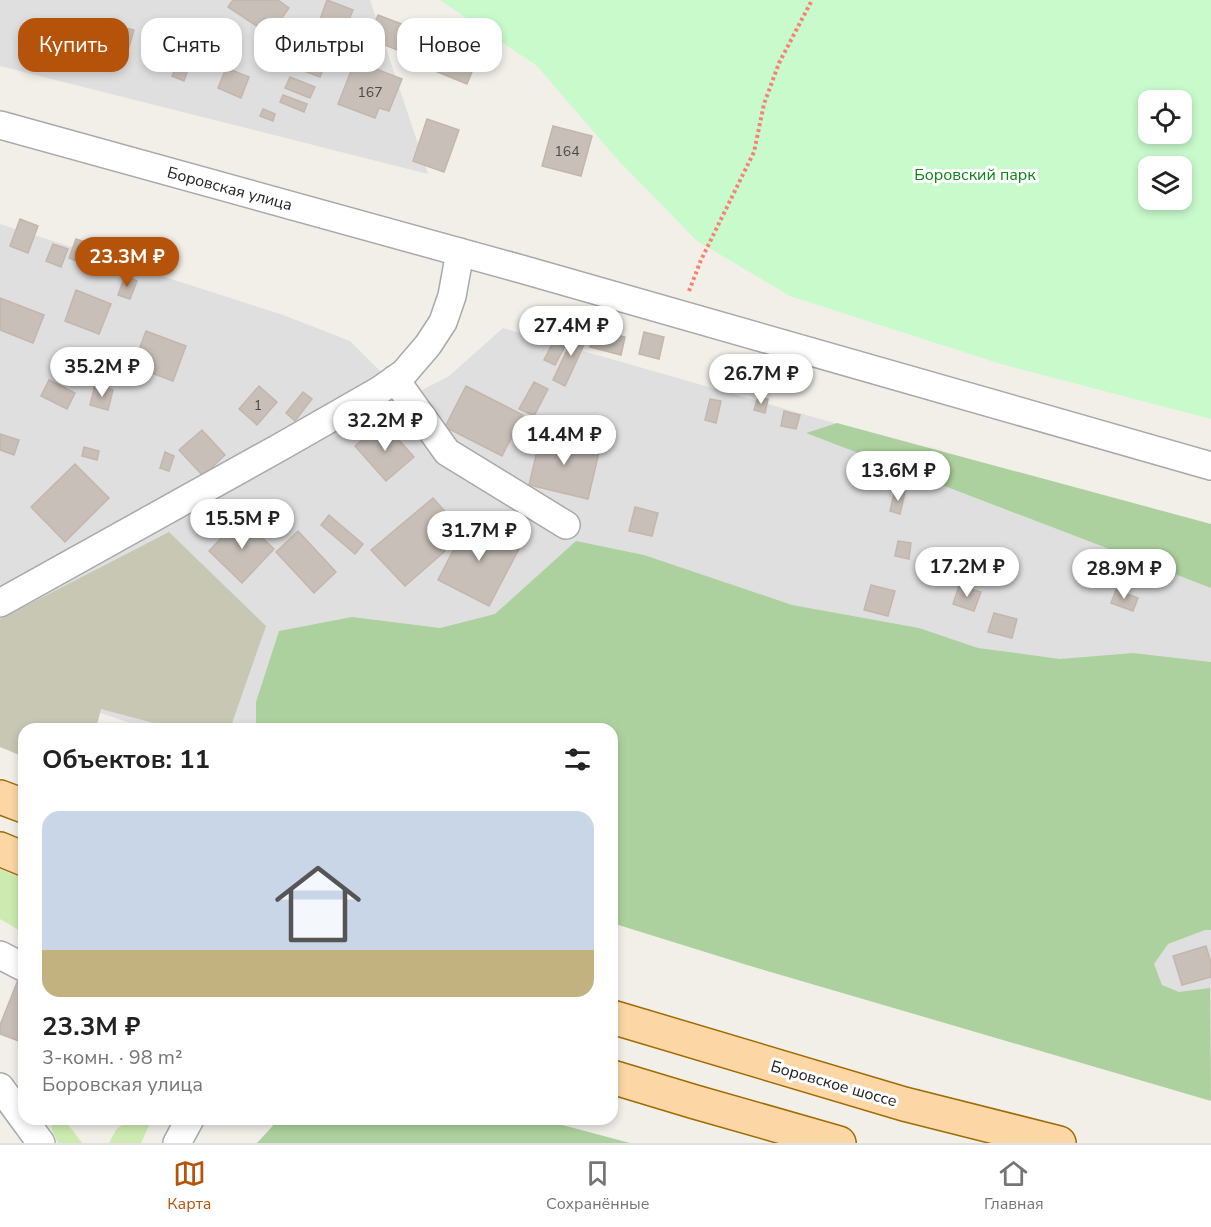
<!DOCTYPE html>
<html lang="ru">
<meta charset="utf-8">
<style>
body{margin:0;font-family:"Nunito Sans",sans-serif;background:#f6f6f6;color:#222;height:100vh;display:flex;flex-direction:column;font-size:22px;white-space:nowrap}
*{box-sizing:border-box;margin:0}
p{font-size:20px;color:#767676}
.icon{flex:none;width:33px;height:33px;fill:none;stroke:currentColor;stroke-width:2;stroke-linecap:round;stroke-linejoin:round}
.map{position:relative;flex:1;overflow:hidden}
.drawer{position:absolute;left:18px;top:723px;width:600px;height:402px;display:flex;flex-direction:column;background:#fff;border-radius:18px;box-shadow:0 3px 9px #0003}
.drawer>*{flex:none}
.hud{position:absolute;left:18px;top:18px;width:600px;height:54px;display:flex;gap:12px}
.controls{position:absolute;left:1138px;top:90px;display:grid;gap:12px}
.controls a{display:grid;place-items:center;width:54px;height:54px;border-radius:12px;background:#fff;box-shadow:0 3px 9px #0003;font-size:30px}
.price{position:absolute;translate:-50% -51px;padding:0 14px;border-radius:21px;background:#fff;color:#222;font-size:20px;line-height:39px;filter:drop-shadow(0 2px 3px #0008)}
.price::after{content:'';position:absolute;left:50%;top:36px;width:18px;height:14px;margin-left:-9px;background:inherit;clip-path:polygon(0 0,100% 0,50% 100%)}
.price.on{background:#b45309;color:#fff}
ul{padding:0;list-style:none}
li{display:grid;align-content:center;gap:12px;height:318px;padding:0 24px}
li span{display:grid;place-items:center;height:186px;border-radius:18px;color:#555}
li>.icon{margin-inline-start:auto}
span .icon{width:108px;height:108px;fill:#fffc;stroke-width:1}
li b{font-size:26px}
h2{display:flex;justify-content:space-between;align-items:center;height:72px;padding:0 24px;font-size:26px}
.chip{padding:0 21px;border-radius:18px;background:#fff;box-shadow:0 3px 9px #0003;font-size:21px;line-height:54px}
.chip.on{background:#b45309;color:#fff}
.tabs{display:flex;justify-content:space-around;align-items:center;height:84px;border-top:2px solid #e0e0e0;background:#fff;font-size:16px;color:#767676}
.tabs a{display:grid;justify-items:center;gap:3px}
.tabs .on{color:#b45309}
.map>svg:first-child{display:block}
.residential{fill:#e0dfdf}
.construction{fill:#c7c7b4}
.grass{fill:#cdebb0}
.forest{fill:#add19e}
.park{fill:#c8facc;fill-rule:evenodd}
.building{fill:#c7bfb8;stroke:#c4b6ab;stroke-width:1.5}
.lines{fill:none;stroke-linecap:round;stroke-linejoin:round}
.minor-casing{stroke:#a9a9a9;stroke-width:30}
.major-casing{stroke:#a06b00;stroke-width:36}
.path{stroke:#fa8072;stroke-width:4;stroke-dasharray:3 3;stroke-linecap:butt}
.minor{stroke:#fff;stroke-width:27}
.major{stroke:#fcd6a4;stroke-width:33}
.labels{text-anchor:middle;stroke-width:6;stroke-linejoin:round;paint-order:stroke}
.number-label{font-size:14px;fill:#4b4948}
.park-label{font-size:16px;fill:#0c8416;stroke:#fff}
.street-label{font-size:16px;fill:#222;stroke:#fff}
</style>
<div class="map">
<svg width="1211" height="1143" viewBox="0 0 1211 1143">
<rect width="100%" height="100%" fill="#f2efe9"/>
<path class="residential" d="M0,0H370L428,174L0,66Z
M0,224L283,315L350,341L407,398L449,376L503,328L1211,531V1088L612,729H148L0,679Z"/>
<path class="construction" d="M169,532L266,626L230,729H176L101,709L96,729H24V757L0,747V619Z"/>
<path class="grass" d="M0,869L24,879V933L0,919Z
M51,1119H64L82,1143H58L52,1130Z
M129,1119H152L141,1143H109L116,1130Z"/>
<path class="forest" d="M837,423L1211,524V588L806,433Z
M576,541L644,555L792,605L919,628L978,648L1060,659L1133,653L1211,662V930H1205L1168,944L1154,964L1162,985L1179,992L1210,988L1211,1101L747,965L612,923V729H256V702L279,631L352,617L440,628L495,614Z
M279,1119H540L630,1143H257Z"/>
<path class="park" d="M440,0H1211V419L1001,364L790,296L697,241L617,159L537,66ZM1149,100H1182V134H1149ZM1149,166H1182V200H1149Z"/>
<path class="building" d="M233,0H278L289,8L270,35L228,7Z
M327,0L353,10L344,32L319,22Z
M378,15L412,28L403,52L369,39Z
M191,24L203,29L195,51L183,46Z
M121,27L134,30L128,50L115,47Z
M442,31L482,47L467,84L428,68Z
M88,47L97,50L91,67L82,64Z
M355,61L402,79L389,111L379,108L375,118L338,104Z
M301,64L322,72L320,77L299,69Z
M176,67L187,72L184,81L172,76Z
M226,68L249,77L241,98L218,88Z
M290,77L315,87L310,98L285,88Z
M283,95L307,104L304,112L280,102Z
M263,109L275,114L273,121L260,116Z
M427,119L459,130L444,172L413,161Z
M553,126L592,136L581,176L542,166Z
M20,219L38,226L28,253L10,246Z
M76,239L99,247L92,267L69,258Z
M53,244L68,249L61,267L46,261Z
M121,254L145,263L144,266L120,257Z
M125,276L137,281L130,299L118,295Z
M76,290L111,304L99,334L65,321Z
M0,298L44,315L33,343L0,330Z
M591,313L610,317L607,327L589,323Z
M577,329L589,334L565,386L553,380Z
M594,330L625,337L621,355L590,347Z
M146,331L186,346L173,381L133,366Z
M644,332L664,337L659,359L639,354Z
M558,333L569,338L555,365L544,360Z
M49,380L75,393L67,409L41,396Z
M534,382L548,389L534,416L519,409Z
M95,385L113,390L108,410L90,405Z
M259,386L277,402L257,425L239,409Z
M466,386L523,415L502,456L445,427Z
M303,392L312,399L295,421L286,413Z
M758,397L768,399L765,413L754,410Z
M710,399L721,401L716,423L705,420Z
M784,411L800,415L796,429L781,426Z
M383,422L414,457L386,481L355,446Z
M202,430L225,455L203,476L179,450Z
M0,434L19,440L14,455L0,450Z
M541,434L600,448L588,499L529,485Z
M84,447L99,451L97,460L82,456Z
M165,452L174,456L169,471L160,468Z
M75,464L109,498L65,542L31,507Z
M895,490L905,492L900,514L890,511Z
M433,498L459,527L444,552L405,586L371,550Z
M635,507L658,513L652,536L629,531Z
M329,515L363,544L355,554L321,525Z
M241,517L274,549L242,583L209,551Z
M470,518L521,545L489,606L438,580Z
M298,531L336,572L314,593L276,552Z
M898,541L911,543L909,559L895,556Z
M871,585L895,591L888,616L864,610Z
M959,586L981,592L974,611L953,604Z
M1116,590L1138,598L1133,611L1111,603Z
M994,613L1017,619L1012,638L988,632Z
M1206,946L1211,963V977L1182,985L1173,956Z
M24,965V1028L19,1041L0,1034V1025Z"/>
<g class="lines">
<g class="minor-casing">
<path id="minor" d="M0,125L521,269L1211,466
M395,379L447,452L566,525
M0,603L282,446L380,390L404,373L428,345L443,322L452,296L460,252
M0,955L23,967
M0,1087L41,1143
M177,1143L190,1119"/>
</g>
<g class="major-casing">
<path id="major" d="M0,797L24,806
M0,849L24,859
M612,1017L904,1104L1059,1143
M612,1077L695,1102L839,1143"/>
</g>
<path class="path" d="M689,291L701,260L754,152L764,104L779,63L812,0"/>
<use href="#minor" class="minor"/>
<use href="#major" class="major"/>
</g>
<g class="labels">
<g class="number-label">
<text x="370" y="97">167</text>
<text x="567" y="156">164</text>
<text x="258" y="410">1</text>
</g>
<g class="park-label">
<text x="975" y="180">Боровский парк</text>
</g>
<g class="street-label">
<text transform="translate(230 188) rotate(15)" y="6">Боровская улица</text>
<text transform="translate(834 1083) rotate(16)" y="6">Боровское шоссе</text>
</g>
</g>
</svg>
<div class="controls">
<a><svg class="icon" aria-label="locate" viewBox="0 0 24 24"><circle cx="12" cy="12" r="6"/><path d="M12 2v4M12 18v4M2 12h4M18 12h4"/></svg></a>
<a><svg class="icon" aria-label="layers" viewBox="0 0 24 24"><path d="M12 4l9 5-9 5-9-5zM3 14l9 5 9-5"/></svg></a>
</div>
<b class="price on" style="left:127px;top:288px">23.3M ₽</b>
<b class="price" style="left:571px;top:357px">27.4M ₽</b>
<b class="price" style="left:102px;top:398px">35.2M ₽</b>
<b class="price" style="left:761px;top:405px">26.7M ₽</b>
<b class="price" style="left:385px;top:452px">32.2M ₽</b>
<b class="price" style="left:564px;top:466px">14.4M ₽</b>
<b class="price" style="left:898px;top:502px">13.6M ₽</b>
<b class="price" style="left:242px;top:550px">15.5M ₽</b>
<b class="price" style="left:479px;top:562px">31.7M ₽</b>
<b class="price" style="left:967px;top:598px">17.2M ₽</b>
<b class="price" style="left:1124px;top:600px">28.9M ₽</b>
<div class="hud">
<a class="chip on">Купить</a>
<a class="chip">Снять</a>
<a class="chip">Фильтры</a>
<a class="chip">Новое</a>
</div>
<section class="drawer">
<h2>Объектов: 11<svg class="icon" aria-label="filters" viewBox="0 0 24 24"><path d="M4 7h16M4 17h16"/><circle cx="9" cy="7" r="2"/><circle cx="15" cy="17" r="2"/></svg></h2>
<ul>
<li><span style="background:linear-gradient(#c9d6e8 75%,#c2b280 0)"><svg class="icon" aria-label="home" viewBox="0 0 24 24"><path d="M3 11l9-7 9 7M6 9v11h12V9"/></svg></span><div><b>23.3M ₽</b><p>3-комн. · 98 m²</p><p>Боровская улица</p></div></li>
</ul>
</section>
</div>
<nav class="tabs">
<a class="on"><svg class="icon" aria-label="map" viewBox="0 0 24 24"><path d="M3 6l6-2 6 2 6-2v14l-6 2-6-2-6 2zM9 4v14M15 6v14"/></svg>Карта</a>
<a><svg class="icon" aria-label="saved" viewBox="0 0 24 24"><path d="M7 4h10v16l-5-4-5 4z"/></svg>Сохранённые</a>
<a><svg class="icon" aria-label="home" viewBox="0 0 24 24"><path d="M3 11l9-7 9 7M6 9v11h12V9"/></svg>Главная</a>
</nav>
